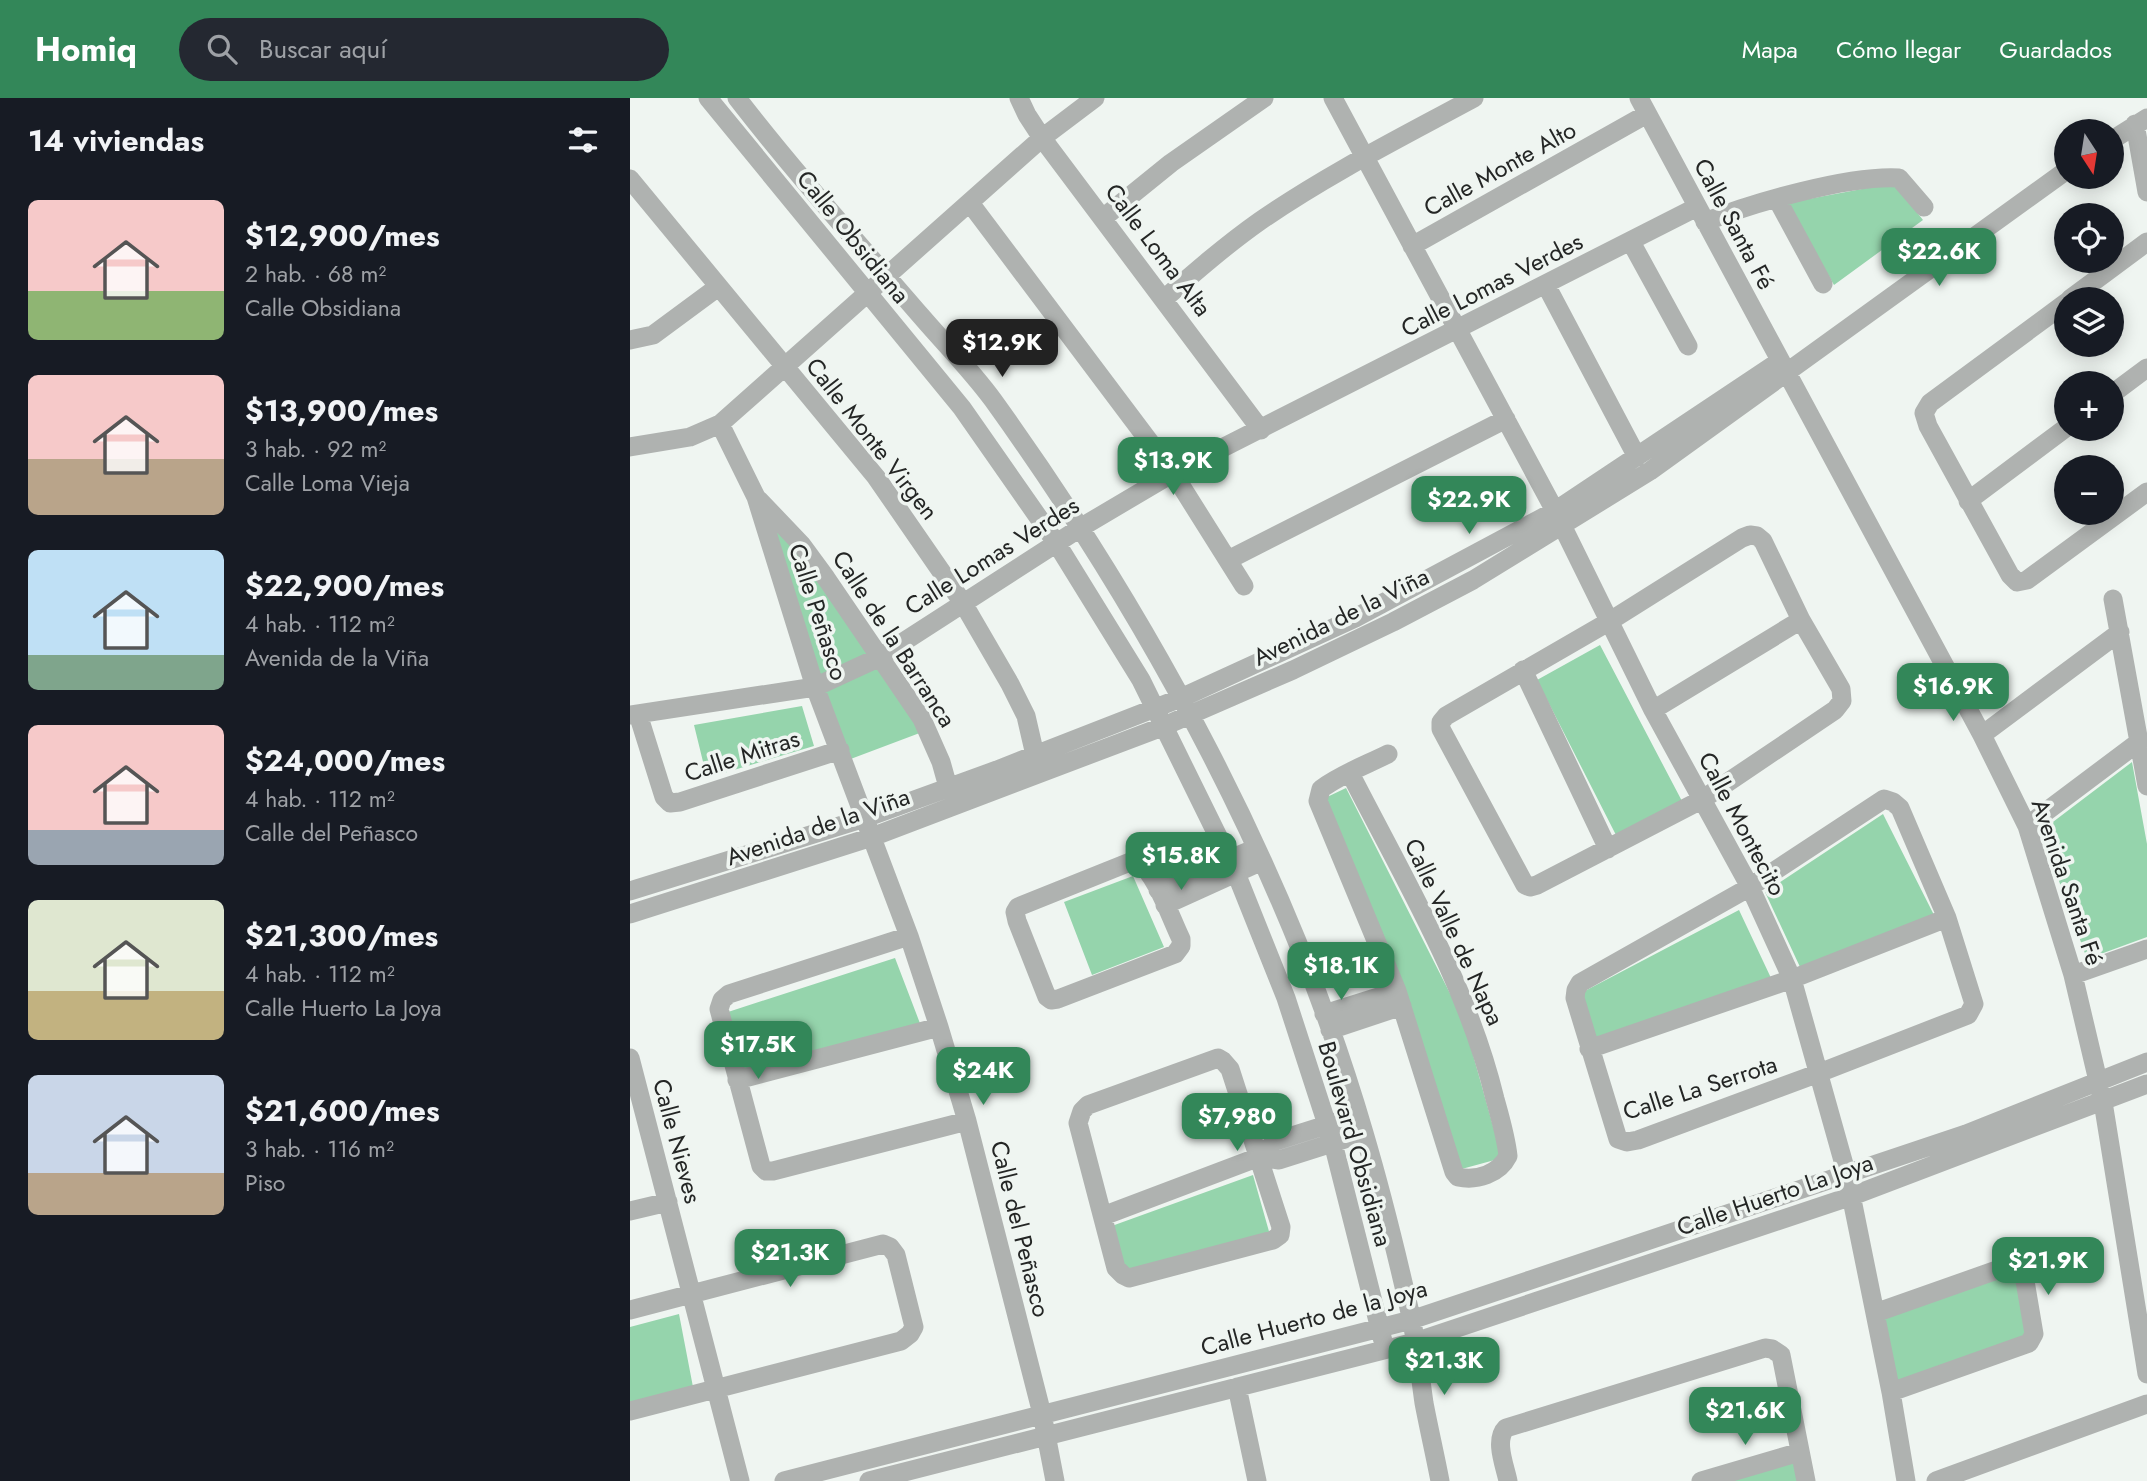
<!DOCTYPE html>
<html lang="es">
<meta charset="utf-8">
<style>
body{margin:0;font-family:Jost,sans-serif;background:#242831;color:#f1f3f6;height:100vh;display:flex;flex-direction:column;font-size:26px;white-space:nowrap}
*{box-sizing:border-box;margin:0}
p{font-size:23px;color:#9ea1a6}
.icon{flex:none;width:38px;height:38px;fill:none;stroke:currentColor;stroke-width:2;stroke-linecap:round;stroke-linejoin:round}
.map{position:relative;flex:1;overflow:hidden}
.panel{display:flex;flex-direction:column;background:#171b24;width:630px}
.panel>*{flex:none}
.needle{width:46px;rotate:168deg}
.controls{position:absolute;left:1424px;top:21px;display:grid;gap:14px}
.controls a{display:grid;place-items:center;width:70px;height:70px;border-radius:50%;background:#171b24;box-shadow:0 4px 18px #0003;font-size:35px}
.price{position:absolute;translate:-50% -60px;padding:0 16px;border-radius:14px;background:#338759;color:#fff;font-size:23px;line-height:46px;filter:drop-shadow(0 2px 4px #0008)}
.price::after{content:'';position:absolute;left:50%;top:42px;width:21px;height:16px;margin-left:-10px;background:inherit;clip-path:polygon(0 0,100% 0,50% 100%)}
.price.active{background:#222;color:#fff}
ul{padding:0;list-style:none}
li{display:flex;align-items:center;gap:21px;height:175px;padding:0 28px}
li span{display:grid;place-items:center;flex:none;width:196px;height:140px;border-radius:10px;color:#555}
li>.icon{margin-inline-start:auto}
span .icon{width:84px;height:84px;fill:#fffc;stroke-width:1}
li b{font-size:30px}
h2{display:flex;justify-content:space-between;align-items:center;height:84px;padding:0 28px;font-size:30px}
header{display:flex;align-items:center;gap:42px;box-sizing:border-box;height:98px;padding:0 35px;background:#338759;color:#fff}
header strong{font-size:33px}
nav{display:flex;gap:38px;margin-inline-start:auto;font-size:24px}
.search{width:490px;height:63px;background:#242831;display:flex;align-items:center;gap:18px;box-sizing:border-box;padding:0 24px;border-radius:38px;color:#9ea1a6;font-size:26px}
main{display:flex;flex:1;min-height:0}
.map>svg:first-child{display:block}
.green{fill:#95d4ac}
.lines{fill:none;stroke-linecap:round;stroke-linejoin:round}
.minor{stroke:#afb2b0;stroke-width:19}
.labels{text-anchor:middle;stroke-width:7;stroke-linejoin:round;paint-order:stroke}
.street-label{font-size:24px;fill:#242625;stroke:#eff5f1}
</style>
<header>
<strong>Homiq</strong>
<div class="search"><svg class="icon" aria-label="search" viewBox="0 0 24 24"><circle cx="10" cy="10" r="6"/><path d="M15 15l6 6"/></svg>Buscar aquí</div>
<nav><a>Mapa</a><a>Cómo llegar</a><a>Guardados</a></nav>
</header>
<main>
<section class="panel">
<h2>14 viviendas<svg class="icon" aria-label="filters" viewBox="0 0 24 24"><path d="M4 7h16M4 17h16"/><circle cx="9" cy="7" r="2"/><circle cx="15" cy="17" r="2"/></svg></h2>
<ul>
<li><span style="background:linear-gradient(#f6c9c9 65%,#8fb573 0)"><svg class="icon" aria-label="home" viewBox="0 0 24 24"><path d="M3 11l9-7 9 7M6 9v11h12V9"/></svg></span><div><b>$12,900/mes</b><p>2 hab. · 68 m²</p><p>Calle Obsidiana</p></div></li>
<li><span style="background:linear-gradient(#f6c9c9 60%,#b9a48a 0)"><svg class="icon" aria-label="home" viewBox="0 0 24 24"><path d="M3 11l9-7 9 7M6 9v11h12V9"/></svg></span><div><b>$13,900/mes</b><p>3 hab. · 92 m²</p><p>Calle Loma Vieja</p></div></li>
<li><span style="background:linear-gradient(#bfe0f5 75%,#7fa58c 0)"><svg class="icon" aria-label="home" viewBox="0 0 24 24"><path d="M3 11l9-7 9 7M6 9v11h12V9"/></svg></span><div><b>$22,900/mes</b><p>4 hab. · 112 m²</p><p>Avenida de la Viña</p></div></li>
<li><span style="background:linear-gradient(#f6c9c9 75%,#9aa5b1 0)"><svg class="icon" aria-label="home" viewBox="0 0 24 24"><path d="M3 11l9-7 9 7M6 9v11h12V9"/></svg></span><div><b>$24,000/mes</b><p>4 hab. · 112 m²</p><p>Calle del Peñasco</p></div></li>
<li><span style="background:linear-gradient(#dfe7d0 65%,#c2b280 0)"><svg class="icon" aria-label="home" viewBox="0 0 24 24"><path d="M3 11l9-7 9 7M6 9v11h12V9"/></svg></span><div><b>$21,300/mes</b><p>4 hab. · 112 m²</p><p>Calle Huerto La Joya</p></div></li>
<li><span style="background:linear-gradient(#c9d6e8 70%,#b9a48a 0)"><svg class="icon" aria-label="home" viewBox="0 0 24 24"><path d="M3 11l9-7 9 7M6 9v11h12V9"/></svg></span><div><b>$21,600/mes</b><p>3 hab. · 116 m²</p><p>Piso</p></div></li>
</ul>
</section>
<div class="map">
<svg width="1517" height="1383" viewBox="0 0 1517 1383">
<rect width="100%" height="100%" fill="#eff5f1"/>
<path class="green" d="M1264,85L1293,122L1204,187L1157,105Z
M135,412L244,556L188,583Z
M970,547L1053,705L987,739L907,582Z
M247,562L295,633L218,662L188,591Z
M172,608L184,648L77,680L64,627Z
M1502,664L1517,746V839L1457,861L1411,733Z
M716,690L833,921L872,1060L828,1072L695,700Z
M1253,716L1305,819L1170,869L1135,794Z
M503,778L534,849L462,877L434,804Z
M1109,812L1141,880L964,942L951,895Z
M265,860L291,928L113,971L98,914Z
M623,1077L640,1137L493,1174L479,1129Z
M1389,1170L1399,1240L1263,1289L1252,1218Z
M49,1216L63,1289L0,1305V1229Z
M1164,1358L1169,1383H1079Z"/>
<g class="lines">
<path class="minor" d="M78,0L332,310L427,446L511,582L606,775L656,900L703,1045L755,1251
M107,0C165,75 229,146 291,218C315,246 342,273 363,302C520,520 659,776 734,1035C752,1096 767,1157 781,1219C787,1248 790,1277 794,1305C799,1331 805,1357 810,1383
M389,0L397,17L412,40L631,332
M703,0L925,413L1023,612L1120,789L1162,881L1217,1077L1261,1294L1276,1383
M1009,0L1352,637L1397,728L1443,877L1473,1004L1517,1276
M1505,26L1517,94
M1482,42L1517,20
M0,81L246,379L333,505L380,586L396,618L405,657
M1147,101L1193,186
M340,105L543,375L614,488
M473,120L541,65L634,0
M1075,124C1122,105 1219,77 1269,80L1294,109
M1001,144L1058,248
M782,148L1017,16
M916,187L1007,359
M534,201C565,174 596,147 630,123C698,76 772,39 844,0
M1440,201L1517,144
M1437,204L1300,305L1294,315L1298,328L1380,477L1387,484L1397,482L1517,394
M0,242L23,237L88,189
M1482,296L1517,270
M90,326L126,399L185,589L279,838L309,929L337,1023L412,1316L425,1383
M0,349L60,339L90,326L412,40L465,0
M129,402L171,446L196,480L292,621L311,664L318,689
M1338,403L1437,329
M1120,437L1127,438L1133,443L1171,522L1211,591L1212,603L1205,612L1073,701L907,787L900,789L895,787L811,631V624L816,618L980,523L1112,440Z
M598,462L876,321
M1483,501L1517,688
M893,572L978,751
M1023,612L1171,522
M8,616L34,699L40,705L50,704L210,652
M0,617L185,589L250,559L450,430L543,375L1067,109
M1352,637L1490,534
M720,675C774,781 837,885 865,1001C870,1019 876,1039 878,1058C869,1076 847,1083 828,1079L824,1074L767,893L688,703L691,691C711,676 736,667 758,656
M1254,701L1263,704L1270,710L1317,820L1344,906L1338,917L1189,975L1008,1042L997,1044L988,1041L945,900L946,892L950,885L1120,789Z
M1397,728L1510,643
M507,763C526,775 541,821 551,841V848L545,856L428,901L421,902L417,899L387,823L385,814L388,809L500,764Z
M528,792L626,750
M0,793L235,720L367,672L551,600L725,520L925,413L1150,263
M535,807L632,763
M0,816L242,739L532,629L663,572L763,524L843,482L1020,373L1437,72
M279,838L99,896L92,902L89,911L131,1068L136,1073H143L337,1023
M1443,877L1517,851
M694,916L767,893
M700,932L772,908
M959,951L1162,881L1317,820
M0,960L110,1383
M588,960L593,963L600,971L651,1129L650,1137L643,1142L499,1180L493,1177L486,1170L448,1025L452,1013L458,1007Z
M107,982L309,929
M629,1059L649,1062L734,1035
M0,1113L38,1104
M473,1118L629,1059L646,1043L728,1017
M0,1212L253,1146L260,1149L266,1157L284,1229L280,1236L271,1243L0,1313
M1245,1215L1381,1167H1390L1393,1171L1404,1236L1399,1245L1261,1294
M607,1289L627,1383
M154,1383L781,1222L1336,1036L1517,964
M239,1383L785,1244L1222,1098L1517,986
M878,1383C875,1368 864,1342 876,1330L1135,1250L1142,1251L1151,1257L1176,1383
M1071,1383L1170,1354
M1306,1383L1517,1306"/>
</g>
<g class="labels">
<g class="street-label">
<text transform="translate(870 71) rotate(-29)" y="8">Calle Monte Alto</text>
<text transform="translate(1104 126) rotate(62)" y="8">Calle Santa Fé</text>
<text transform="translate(223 139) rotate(51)" y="8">Calle Obsidiana</text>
<text transform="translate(528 152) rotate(53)" y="8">Calle Loma Alta</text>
<text transform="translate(862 187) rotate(-27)" y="8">Calle Lomas Verdes</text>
<text transform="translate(242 341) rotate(52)" y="8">Calle Monte Virgen</text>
<text transform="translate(362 458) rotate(-32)" y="8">Calle Lomas Verdes</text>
<text transform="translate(188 514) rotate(72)" y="8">Calle Peñasco</text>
<text transform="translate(711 519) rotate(-26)" y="8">Avenida de la Viña</text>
<text transform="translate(264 541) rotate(57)" y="8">Calle de la Barranca</text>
<text transform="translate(112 658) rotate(-18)" y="8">Calle Mitras</text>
<text transform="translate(1112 726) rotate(62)" y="8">Calle Montecito</text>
<text transform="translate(188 729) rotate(-19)" y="8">Avenida de la Viña</text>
<text transform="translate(1437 784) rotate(71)" y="8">Avenida Santa Fé</text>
<text transform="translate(824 834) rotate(65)" y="8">Calle Valle de Napa</text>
<text transform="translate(1070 990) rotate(-18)" y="8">Calle La Serrota</text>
<text transform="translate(47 1043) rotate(75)" y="8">Calle Nieves</text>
<text transform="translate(725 1046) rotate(74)" y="8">Boulevard Obsidiana</text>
<text transform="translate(1145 1097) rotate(-19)" y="8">Calle Huerto La Joya</text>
<text transform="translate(390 1131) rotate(76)" y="8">Calle del Peñasco</text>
<text transform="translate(684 1220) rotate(-15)" y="8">Calle Huerto de la Joya</text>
</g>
</g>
</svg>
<div class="controls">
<a><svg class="needle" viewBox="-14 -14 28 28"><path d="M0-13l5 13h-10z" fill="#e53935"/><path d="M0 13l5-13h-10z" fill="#9ea1a6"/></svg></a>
<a><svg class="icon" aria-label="locate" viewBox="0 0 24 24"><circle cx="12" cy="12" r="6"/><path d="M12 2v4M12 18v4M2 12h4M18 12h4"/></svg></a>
<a><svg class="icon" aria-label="layers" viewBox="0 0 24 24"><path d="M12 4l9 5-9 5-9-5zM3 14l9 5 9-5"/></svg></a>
<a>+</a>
<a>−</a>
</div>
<b class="price" style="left:1309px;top:190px">$22.6K</b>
<b class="price active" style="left:372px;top:281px">$12.9K</b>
<b class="price" style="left:543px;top:399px">$13.9K</b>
<b class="price" style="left:839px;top:438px">$22.9K</b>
<b class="price" style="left:1323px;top:625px">$16.9K</b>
<b class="price" style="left:551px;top:794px">$15.8K</b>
<b class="price" style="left:711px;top:904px">$18.1K</b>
<b class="price" style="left:128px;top:983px">$17.5K</b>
<b class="price" style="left:353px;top:1009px">$24K</b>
<b class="price" style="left:607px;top:1055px">$7,980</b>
<b class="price" style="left:160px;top:1191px">$21.3K</b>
<b class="price" style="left:1418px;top:1199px">$21.9K</b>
<b class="price" style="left:814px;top:1299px">$21.3K</b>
<b class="price" style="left:1115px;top:1349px">$21.6K</b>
</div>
</main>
